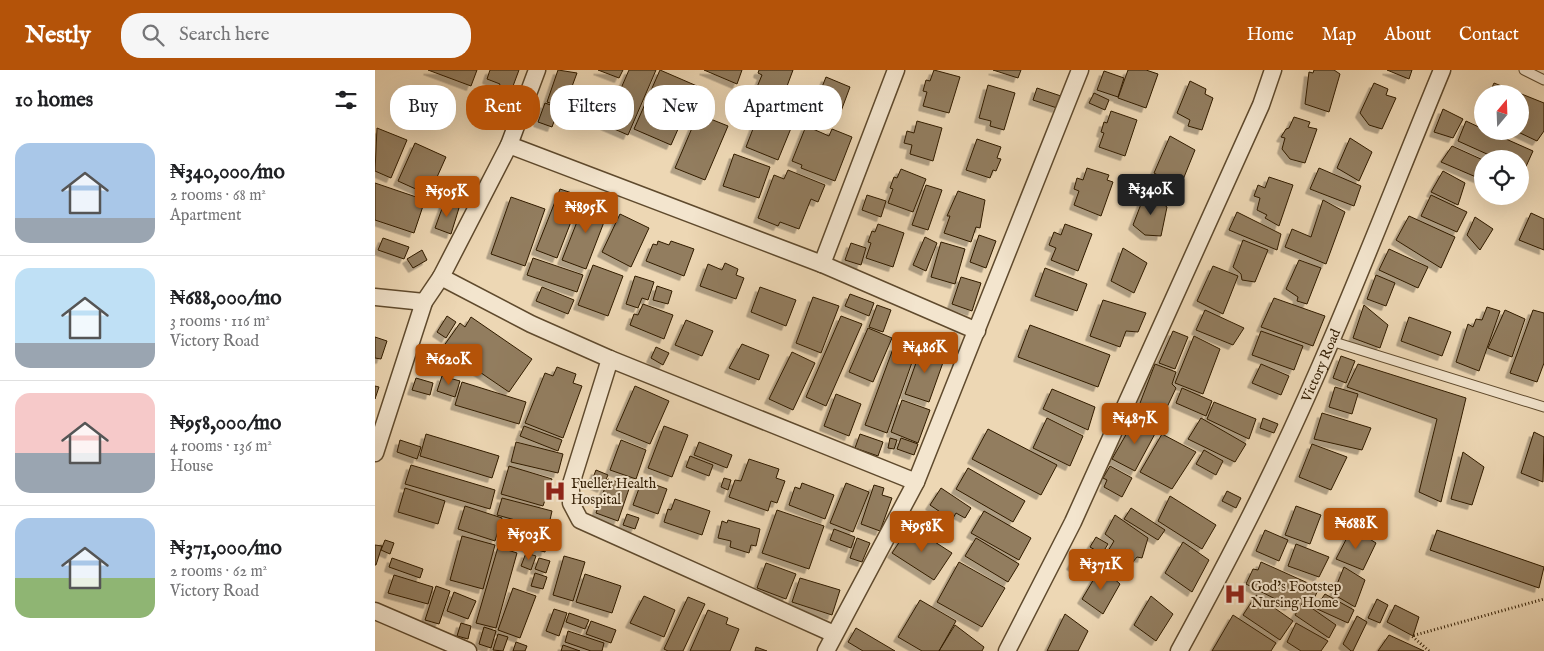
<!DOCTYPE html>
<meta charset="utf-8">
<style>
body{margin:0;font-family:"IM FELL English",serif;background:#f6f6f6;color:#202124;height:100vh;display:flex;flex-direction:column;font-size:19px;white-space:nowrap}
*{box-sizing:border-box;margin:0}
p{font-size:16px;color:#757577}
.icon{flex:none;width:28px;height:28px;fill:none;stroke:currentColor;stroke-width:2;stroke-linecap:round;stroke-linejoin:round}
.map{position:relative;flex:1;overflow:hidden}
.side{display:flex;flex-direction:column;background:#fff;width:375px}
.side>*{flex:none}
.hud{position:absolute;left:15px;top:15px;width:475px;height:45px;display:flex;gap:10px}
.needle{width:32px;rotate:19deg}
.tools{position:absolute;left:1099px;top:15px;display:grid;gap:10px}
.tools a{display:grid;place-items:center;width:55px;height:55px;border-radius:50%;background:#fff;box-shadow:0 5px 20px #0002;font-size:25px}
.price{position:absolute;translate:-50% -42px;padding:0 11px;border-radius:5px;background:#b45309;color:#fff;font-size:16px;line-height:32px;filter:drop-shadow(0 1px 2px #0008)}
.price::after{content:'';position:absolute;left:50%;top:30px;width:15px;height:11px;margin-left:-8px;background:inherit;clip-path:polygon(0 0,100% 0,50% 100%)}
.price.current{background:#222;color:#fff}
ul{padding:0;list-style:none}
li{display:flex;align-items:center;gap:15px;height:125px;padding:0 15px}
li+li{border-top:1px solid #e0e0e0}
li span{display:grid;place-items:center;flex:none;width:140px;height:100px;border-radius:15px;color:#555}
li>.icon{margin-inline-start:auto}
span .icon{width:60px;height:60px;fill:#fffc;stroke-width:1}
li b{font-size:21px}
h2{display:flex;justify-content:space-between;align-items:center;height:60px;padding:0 15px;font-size:21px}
.pill{padding:0 18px;border-radius:20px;background:#fff;box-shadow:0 5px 20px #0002;font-size:18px;line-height:45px}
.pill.current{background:#b45309;color:#fff}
header{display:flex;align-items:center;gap:30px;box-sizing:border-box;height:70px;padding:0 25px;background:#b45309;color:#fff}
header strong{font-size:24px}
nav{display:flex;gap:28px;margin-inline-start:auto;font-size:18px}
.search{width:350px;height:45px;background:#f6f6f6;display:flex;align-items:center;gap:12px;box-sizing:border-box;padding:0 18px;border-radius:20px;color:#757577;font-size:19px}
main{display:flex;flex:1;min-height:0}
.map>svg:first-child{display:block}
.building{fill:#927d5e;stroke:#301b00;filter:url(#shadow)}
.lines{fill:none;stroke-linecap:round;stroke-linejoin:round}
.service-casing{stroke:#5f4a2d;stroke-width:11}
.minor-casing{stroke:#5f4a2d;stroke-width:19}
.path{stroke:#301b00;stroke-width:3;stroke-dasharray:1 2.5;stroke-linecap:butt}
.service{stroke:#f3e5ce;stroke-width:9}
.minor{stroke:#f3e5ce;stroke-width:16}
.labels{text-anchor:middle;stroke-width:4;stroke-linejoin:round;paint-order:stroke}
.street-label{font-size:14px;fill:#301b00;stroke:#f3e5ce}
.poi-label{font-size:14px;fill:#301b00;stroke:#f3e5ce;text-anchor:start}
</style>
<header>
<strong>Nestly</strong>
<div class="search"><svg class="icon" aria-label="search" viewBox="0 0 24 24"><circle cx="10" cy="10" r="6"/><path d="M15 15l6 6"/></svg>Search here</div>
<nav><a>Home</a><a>Map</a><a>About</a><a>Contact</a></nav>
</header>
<main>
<section class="side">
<h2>10 homes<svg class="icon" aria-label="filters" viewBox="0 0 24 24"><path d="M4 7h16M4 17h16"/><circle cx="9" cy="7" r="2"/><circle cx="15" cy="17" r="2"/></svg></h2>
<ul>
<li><span style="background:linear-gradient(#a9c7e8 75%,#9aa5b1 0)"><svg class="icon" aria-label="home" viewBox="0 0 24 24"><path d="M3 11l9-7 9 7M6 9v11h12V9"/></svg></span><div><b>₦340,000/mo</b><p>2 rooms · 68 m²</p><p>Apartment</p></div></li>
<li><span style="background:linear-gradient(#bfe0f5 75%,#9aa5b1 0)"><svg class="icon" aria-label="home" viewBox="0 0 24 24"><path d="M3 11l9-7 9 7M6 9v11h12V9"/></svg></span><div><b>₦688,000/mo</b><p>3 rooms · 116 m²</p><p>Victory Road</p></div></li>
<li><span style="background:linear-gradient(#f6c9c9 60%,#9aa5b1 0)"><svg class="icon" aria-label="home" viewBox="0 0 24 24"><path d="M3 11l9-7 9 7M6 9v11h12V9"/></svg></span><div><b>₦958,000/mo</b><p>4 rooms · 136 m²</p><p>House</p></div></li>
<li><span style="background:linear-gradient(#a9c7e8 60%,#8fb573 0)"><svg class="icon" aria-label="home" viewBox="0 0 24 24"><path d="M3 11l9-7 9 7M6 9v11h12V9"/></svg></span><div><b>₦371,000/mo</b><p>2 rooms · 62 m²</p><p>Victory Road</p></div></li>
</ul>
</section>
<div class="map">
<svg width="1169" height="581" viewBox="0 0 1169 581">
<defs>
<filter id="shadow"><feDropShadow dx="-4.5" dy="4.5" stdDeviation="0" flood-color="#0004"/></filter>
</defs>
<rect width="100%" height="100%" fill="#edd7b4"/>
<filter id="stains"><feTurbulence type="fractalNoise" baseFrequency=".004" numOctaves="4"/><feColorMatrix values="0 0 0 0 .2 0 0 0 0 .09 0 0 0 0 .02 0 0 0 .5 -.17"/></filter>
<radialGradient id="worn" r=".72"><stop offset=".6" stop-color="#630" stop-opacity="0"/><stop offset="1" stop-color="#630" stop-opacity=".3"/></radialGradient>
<path class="building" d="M53,0H102L96,16Z
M115,0H144L131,35L118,30L125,14L112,9Z
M183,0L202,3L189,38L172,32Z
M223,0H248L244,8Z
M254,0H281L253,65L230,55Z
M285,0L322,16L296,75L259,59Z
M329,0H367L362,14Z
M384,0H418L408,27L382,17L387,5L383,3Z
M559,0L585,7L574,43L548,36L552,22L548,21L551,10L555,11Z
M618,0H646L643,8Z
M753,0H771L783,4L771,38L743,28Z
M939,0H959L965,4L954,42L930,34L934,2L938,3Z
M1012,0H1037L1034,9Z
M729,1L749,8L743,27L722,20Z
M451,7L475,17L462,52L437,42Z
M815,11L831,19L830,24L838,28L827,60L813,56L815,50L802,43Z
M999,13L1013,19L1011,25L1021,28L1007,59L994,55L985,43Z
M1119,13L1169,33V61L1162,71L1141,61H1145V24H1114Z
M613,15L640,23L629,60L615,56L616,51L604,48Z
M662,18L686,26L682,38L658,30Z
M719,23L734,30L730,40L714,33Z
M170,33L184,38L177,57L163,52Z
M388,33L421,46L403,90L371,77Z
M1068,39L1088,49L1078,68L1059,62Z
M736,41L762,50L750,86L724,77L729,63L726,62L729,52L732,53Z
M323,44L353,56L330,110L300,98Z
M919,47L935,52L933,57L942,59L930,93L915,89L907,79L910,68L906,67L911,59L914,58Z
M542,51L567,58L558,91L535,84L537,75L529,73L532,61L539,63Z
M1091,51L1108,59V61H1113L1158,81L1149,101L1145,99V89H1123L1083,71Z
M431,56L454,66L457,59L477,67L460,111L426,98L427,95L417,91Z
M2,58L32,70L16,108L0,101Z
M795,66L820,80L805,117L779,103Z
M975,68L997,82L984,111L962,98Z
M602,69L626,77L622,88L626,89L621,101L618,100L615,108L591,100Z
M40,73L71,87L54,125L23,111Z
M1077,76L1108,90V110L1066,92Z
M359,84L395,97L384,128L348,116Z
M712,98L734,105L732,110L738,112L726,146L699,135L704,121L699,119L702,108L708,110Z
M944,98L986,116L979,136L935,119Z
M526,99L551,109L538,142L513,133L518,119L515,118L519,107L522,108Z
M413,100L450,115L443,132L436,129L424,159L405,152L403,156L383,148L399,105L409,109Z
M1068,101L1090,113L1083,135L1056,122Z
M894,107L918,115L904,156L890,148L892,145L882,140L885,128L879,126L883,115L890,118Z
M0,113L50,130L39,163L0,150Z
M551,115L567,120L553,160L537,155Z
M185,119L206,126L182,188L161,180Z
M583,121L610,130L605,158L601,157L596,172L569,163L575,146H572Z
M771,121L792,137L786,166L770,165L758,155Z
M492,125L511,131L506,147L487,140Z
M1056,125L1092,142L1082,162L1046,146Z
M136,127L170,139L150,196L116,184Z
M211,129L234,139L211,199L187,190Z
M948,130L970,142L951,194L910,177L917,159L936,167Z
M69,133L84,138L76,164L60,158Z
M862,142L906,164L902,180L854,160Z
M1156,143L1169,149V180L1144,170Z
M245,144L274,158L256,197L227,182Z
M1034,146L1080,167L1066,198L1021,170Z
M1100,147L1118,159L1105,180L1092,165Z
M503,154L529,163L518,197L491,188L496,173L493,172L497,161L500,162Z
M690,154L717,164L703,201L676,190L681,178L674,175L679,162L686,165Z
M604,165L621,171L611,198L595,192Z
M550,167L562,173L551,201L538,195Z
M8,168L34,177L29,189L3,180Z
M868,170L893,180L880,212L867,210L866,204L858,197Z
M283,171L294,175L296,171L319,179L309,206L271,191L278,174L282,175Z
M566,172L590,179L580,214L556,207Z
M476,173L491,178L486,195L470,190Z
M748,178L772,193L759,223L736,211Z
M1014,179L1053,197L1043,218L1004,200Z
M47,180L52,190L38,198L32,189Z
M158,188L208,205L202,222L152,205Z
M924,190L946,198L932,234L922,231L923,227L911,219Z
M350,193L363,199L361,205L369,208L361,229L325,216L333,194L347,200Z
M218,195L248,206L233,246L203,235Z
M838,196L863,206L848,244L822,231Z
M670,198L712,214L702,241L660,226Z
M1001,205L1020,213L1011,236L992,229Z
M260,206L279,212L273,230L267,228L263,238L251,234Z
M586,207L606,213L597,241L577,234Z
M282,216L297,221L293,234L278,230Z
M167,217L199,230L193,244L161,231Z
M385,217L421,230L411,256L376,242Z
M475,224L499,233L494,246L470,236Z
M438,227L464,236L446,283L421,273Z
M899,228L950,246L938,276L886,257Z
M728,230L771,243L763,262L751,261L745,277L715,266Z
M268,234L298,245L289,269L255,255L259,244L263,245Z
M502,235L516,240L508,262L494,257Z
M989,235L1013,255L1005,278L978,268Z
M1112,237L1125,241L1104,301L1081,292L1093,254L1098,257L1101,249L1107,250Z
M830,240L869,258L858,275L821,260Z
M1130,240L1150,249L1137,287L1113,278Z
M1158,240L1169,243V293L1162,312L1135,303Z
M72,246L81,252L71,268L62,262Z
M466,246L487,254L451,336L431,327Z
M96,247L157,289L134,322L68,277L85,253L90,257Z
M1034,247L1076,262L1067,286L1026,271Z
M311,250L338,261L327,286L300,275Z
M655,255L735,285L723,317L643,287Z
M493,258L517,268L498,312L474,302Z
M798,261L813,267L800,299L784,293Z
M886,261L928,276L919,300L877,285Z
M819,266L845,279L828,324L800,313Z
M0,267L12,271L6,289L0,288Z
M367,274L394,285L384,310L354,298Z
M519,276L540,284L512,363L490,355Z
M547,276L571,284L554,332L530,324Z
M281,277L294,283L288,295L276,288Z
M417,282L440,293L418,340L394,329Z
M966,286L980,291L971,313L958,308Z
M780,294L801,302L797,314L801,318L786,350L762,341Z
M886,294L914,306L906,325L877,313Z
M983,294L1091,328L1066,432L1044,422L1062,349L972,317Z
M182,297L201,304L198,313L207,316L188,368L150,353L170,303L178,306Z
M67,306L85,311L80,327L62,321Z
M41,308L58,313L55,325L37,320Z
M87,312L151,332L144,354L80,335Z
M0,316L4,317L0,329Z
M260,316L294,331L275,374L241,360Z
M960,317L983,324L977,344L954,337Z
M807,318L837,331L831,346L801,333Z
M677,319L720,337L713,360L668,339Z
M461,324L486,334L474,366L449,356Z
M527,330L555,340L543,373L516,362Z
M839,332L881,349L874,369L832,349Z
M947,343L996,358L987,380L939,369Z
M672,348L708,366L695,396L658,378Z
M826,348L871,374L860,392L813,369Z
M888,348L903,354L899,363L885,358Z
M760,349L782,360L760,401L737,389Z
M149,356L187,370L183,381L145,366Z
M289,356L313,365L297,407L273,398Z
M613,359L682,395L666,425L597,389Z
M1159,362L1169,367L1168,412L1146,403Z
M51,364L124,386L117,408L45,386Z
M485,364L508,372L503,386L480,378Z
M787,364L821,382L797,419L765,402Z
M515,368L522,370L519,379L513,378Z
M526,368L543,374L539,385L522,379Z
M25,370L46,377L42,389L22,382Z
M246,370L271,380L261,409L235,400Z
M141,372L188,384L183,403L136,392Z
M324,372L357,385L352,398L319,385Z
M937,374L972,387L956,420L924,407Z
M829,380L848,391L841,405L821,394Z
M1088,382L1109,397L1097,435L1076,429Z
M315,386L338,395L334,406L311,397Z
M374,389L404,399L401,408L410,411L402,433L396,431L393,441L354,427L360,410L366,411Z
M36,395L120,420L115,439L30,414Z
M134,396L177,409L168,436L126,424Z
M735,396L757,408L747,427L729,417L732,410L728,408Z
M593,398L650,431L638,452L581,419Z
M221,400L233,405L227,418L216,413Z
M349,408L356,410L353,420L346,417Z
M233,409L255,416L243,451L221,443Z
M267,410L292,419L283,444L258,435Z
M427,413L459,425L450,449L414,435L420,417L425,419Z
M471,413L494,422L478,462L455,453Z
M499,415L509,418L507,425L517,428L505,461L486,454Z
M30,418L70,431L63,454L23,442Z
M566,418L596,438L590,448L581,443L577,450L555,435Z
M852,421L866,428L861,438L847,431Z
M795,426L841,455L827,479L783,451Z
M127,428L177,441L173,459L122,445Z
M300,429L335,441L327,465L289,452L293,439L296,440Z
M90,436L127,448L120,471L83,459Z
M921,436L946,445L935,474L910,465Z
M756,438L790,460L783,470L749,449Z
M402,440L449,456L434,499L387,483Z
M609,441L656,468L644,490L596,463Z
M252,444L264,448L260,459L248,455Z
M740,445L773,468L767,488L762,487L753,498L736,491V483L733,481L739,471L730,464Z
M353,450L385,459L381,476L376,475L374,483L355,477L356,471L343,468L347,451L352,453Z
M132,451L175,463L170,482L126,470Z
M535,456L577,483L559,510L517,483Z
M977,458L1001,473L988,500L961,489Z
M459,459L480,467L476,478L455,470Z
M890,460L913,470L904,491L881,481Z
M1062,460L1169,497L1164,518L1055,480Z
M87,466L120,475L108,519L75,510Z
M721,467L733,474L727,484L715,477Z
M482,468L495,473L487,492L475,488Z
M601,468L644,494L633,512L590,486Z
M10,470L19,473L15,484L6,480Z
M808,472L834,490L817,522L790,503Z
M921,474L954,487L944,507L913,496Z
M0,475L7,476L1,495H0Z
M123,477L142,483L121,558L101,553Z
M704,482L724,494L713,506L696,495Z
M151,483L161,486L156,500L146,496Z
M189,486L210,492L198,531L178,525Z
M17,488L48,499L45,508L14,497Z
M164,488L175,491L171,503L160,499Z
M584,492L630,518L607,557L562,532Z
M886,492L944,518L937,533L925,528L914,536L871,514L878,499L883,500Z
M391,493L421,504L411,529L382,518Z
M726,497L745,514L728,544L707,529Z
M969,497L990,510L980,537L958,524Z
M160,503L172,507L168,519L156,516Z
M210,504L246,516L237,543L201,532Z
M19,505L58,517L53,534L13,523Z
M425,508L465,520L457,545L417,532Z
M61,516L75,521L64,554L50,550Z
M138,518L161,526L145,568L123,560Z
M79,522L101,531L93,549L72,541Z
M950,524L979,540L973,553L940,538Z
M881,525L918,551L905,570L868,545Z
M269,526L300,540L289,567L255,553Z
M776,526L798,544L781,571L759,555Z
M313,527L330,534L308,581H293L289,579Z
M1002,529L1013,535L1005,553L993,548Z
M545,530L581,551L564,581H547L523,567Z
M928,532L961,555L954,568L920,545Z
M1020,535L1044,547L1038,566L1012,552Z
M179,539L192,543L184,566L171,561Z
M333,540L353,548L351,554L364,559L355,581H315Z
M194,543L214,550L210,559L191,552Z
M690,544L713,561L703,581H672Z
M858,545L901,573L896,581H837Z
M982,546L992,552L978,581H976L968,574Z
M216,551L241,560L236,573L211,564Z
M86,553L96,556L93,569L82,566Z
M921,553L953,571L946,581H926L912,572Z
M580,555L609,577L607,581H564Z
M109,557L121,561L116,578L104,574Z
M481,558L520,581H488L473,572Z
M193,561L229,573L227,581H216L190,572Z
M123,564L133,567L128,581L118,580Z
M1014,565L1049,581H1003Z
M141,572L152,576L150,581H138Z
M188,575L205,581H186Z
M381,577L392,581H380Z"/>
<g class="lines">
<g class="service-casing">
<path id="service" d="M1149,0L1169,10
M956,271L1169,337"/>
</g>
<g class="minor-casing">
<g id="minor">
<path d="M134,75L447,194L602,261"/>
<path d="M447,194L521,0"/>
<path d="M66,207L156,254L235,289L541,412"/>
<path d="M0,227L49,232"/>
<path d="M235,289L196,414V433L205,450L459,564"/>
<path d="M0,383L49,232L66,207L134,75L162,0"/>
<path d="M0,541L93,581"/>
<path d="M451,581L541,412L705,0"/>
<path d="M632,581L698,452L886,35L898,0"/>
<path id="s1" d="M804,581C834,526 864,470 891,414C957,279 1010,138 1067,0"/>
</g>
</g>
<path class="path" d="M1054,581L1037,566L1169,529"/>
<use href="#service" class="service"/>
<use href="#minor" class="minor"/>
</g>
<defs>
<g id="hospital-bare" transform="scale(1.725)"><path d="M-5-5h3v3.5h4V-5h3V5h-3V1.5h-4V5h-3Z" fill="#8f2418" stroke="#f3e5ce" stroke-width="2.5" paint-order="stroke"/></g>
</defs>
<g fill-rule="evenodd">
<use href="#hospital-bare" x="180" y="421"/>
<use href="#hospital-bare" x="860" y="524"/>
</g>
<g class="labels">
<g class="street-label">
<text dy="5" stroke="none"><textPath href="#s1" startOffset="319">Victory Road</textPath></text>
</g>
<g class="poi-label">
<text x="196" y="418">Fueller Health<tspan x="196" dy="16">Hospital</tspan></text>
<text x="876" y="521">God's Footstep<tspan x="876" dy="16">Nursing Home</tspan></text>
</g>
</g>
<rect width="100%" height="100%" filter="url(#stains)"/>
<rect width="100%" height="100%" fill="url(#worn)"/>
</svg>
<div class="tools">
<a><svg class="needle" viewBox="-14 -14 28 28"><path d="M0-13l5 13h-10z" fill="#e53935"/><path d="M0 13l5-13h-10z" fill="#757577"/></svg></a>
<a><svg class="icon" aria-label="locate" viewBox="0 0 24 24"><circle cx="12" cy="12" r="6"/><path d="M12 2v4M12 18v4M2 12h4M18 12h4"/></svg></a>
</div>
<b class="price current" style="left:776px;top:146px">₦340K</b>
<b class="price" style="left:72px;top:148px">₦505K</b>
<b class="price" style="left:211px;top:164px">₦895K</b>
<b class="price" style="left:550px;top:304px">₦486K</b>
<b class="price" style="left:74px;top:316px">₦620K</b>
<b class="price" style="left:760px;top:375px">₦487K</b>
<b class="price" style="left:981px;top:480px">₦688K</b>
<b class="price" style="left:547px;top:483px">₦958K</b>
<b class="price" style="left:154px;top:491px">₦503K</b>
<b class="price" style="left:726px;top:521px">₦371K</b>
<div class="hud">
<a class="pill">Buy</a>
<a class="pill current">Rent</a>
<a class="pill">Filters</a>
<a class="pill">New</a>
<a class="pill">Apartment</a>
</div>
</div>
</main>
